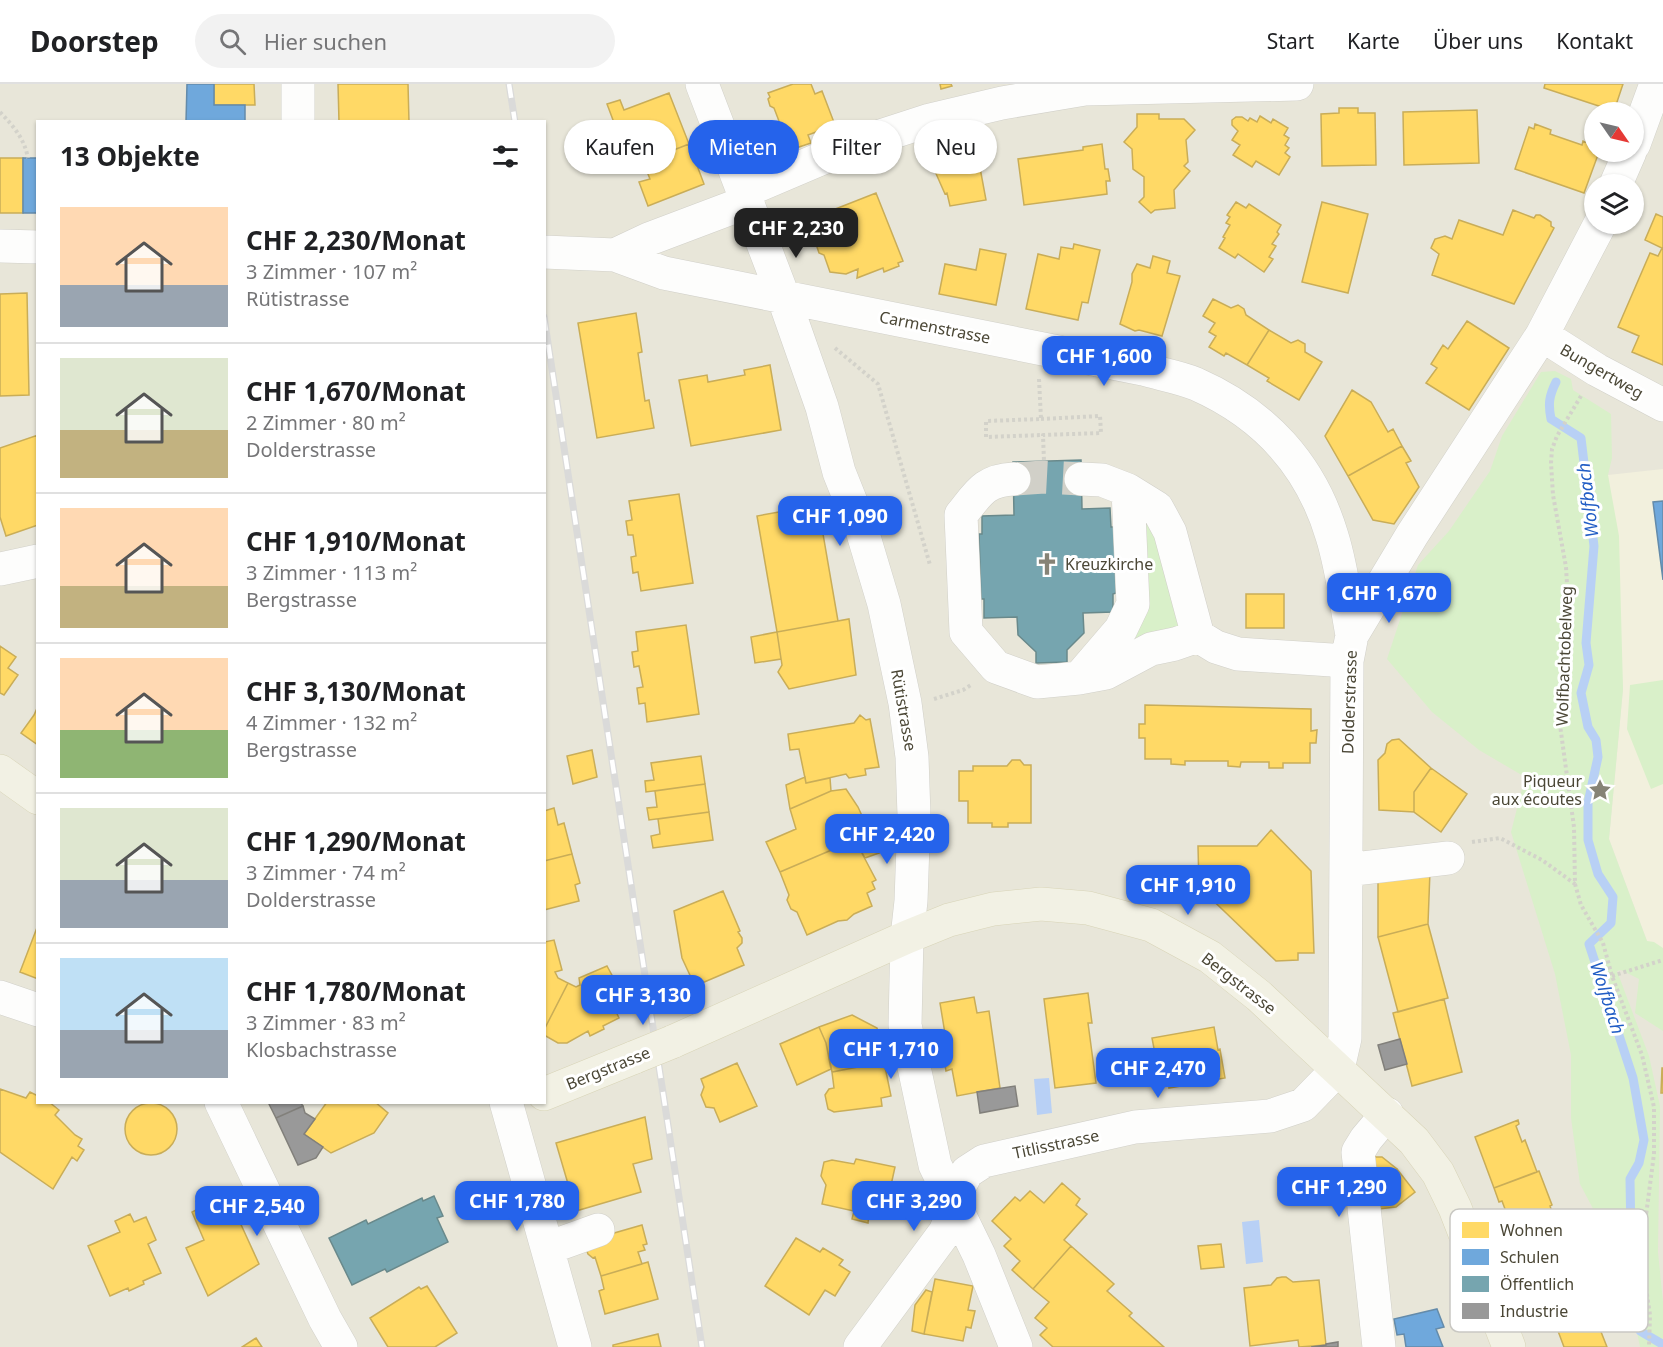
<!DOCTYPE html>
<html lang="de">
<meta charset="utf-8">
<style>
body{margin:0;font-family:"Noto Sans",sans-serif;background:#f2f2f2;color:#202124;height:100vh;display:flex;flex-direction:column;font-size:22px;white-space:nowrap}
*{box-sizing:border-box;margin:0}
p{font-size:20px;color:#757577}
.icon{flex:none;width:33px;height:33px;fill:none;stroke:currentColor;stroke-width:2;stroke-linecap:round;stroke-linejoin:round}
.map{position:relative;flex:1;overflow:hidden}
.side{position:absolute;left:36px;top:36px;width:510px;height:984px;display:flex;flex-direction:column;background:#fff;border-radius:0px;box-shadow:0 2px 4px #0004}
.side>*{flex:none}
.top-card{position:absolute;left:564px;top:36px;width:570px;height:54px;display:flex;gap:12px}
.needle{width:39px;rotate:124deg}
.controls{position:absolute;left:1584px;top:18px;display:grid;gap:12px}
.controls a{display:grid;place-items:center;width:60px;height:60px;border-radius:50%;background:#fff;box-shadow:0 2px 4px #0004;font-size:30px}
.price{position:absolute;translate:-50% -51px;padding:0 14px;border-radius:12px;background:#2563eb;color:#fff;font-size:20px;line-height:39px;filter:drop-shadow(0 2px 3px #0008)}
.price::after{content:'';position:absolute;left:50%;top:36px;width:18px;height:14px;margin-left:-9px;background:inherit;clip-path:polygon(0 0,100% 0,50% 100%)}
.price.active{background:#222;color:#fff}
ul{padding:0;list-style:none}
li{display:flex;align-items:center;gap:18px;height:150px;padding:0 24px}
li+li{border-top:2px solid #e0e0e0}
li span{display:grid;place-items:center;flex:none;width:168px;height:120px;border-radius:0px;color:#555}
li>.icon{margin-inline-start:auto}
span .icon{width:72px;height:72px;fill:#fffc;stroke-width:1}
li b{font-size:26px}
h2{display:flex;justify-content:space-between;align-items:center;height:72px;padding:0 24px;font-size:26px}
.pill{padding:0 21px;border-radius:27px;background:#fff;box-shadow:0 2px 4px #0004;font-size:21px;line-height:54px}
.pill.active{background:#2563eb;color:#fff}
header{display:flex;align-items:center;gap:36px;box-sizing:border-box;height:84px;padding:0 30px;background:#fff;border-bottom:2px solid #e0e0e0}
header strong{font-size:28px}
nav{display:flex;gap:33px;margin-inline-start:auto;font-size:21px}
.search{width:420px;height:54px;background:#f2f2f2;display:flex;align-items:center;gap:15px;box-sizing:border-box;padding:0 21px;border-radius:33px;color:#757577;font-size:22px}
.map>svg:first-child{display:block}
.residential{fill:#e8e6d9;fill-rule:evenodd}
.education{fill:#f2f0dd}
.green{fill:#d9f0c9}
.water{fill:#b8d0f5}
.homes{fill:#ffd966;stroke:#c9ad58;stroke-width:1.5}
.schools{fill:#6fa8dc;stroke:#648baa;stroke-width:1.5}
.public{fill:#76a5af;stroke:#69898b;stroke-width:1.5}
.industry{fill:#999;stroke:#82807b;stroke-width:1.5}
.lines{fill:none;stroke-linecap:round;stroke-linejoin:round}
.stream{stroke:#b8d0f5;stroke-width:9}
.minor-tunnel{stroke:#d1d0c8;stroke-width:33;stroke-dasharray:33 16;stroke-linecap:butt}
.minor-casing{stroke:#d1d0c9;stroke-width:34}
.major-casing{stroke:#d8d4b7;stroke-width:34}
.path{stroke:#d3d2ca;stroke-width:4;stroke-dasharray:3 3;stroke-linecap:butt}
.minor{stroke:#fdfdfc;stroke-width:33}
.major{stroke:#f2f1e4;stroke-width:33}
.rail-casing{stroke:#dadad9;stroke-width:7}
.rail{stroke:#fff;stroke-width:4.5;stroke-dasharray:14;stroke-linecap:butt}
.major-bridge-casing{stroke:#d8d4b7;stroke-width:34;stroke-linecap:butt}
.major-bridge{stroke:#f2f1e4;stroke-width:33}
.labels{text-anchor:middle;stroke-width:6;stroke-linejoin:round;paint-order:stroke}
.street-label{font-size:16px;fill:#4b4736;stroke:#fff}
.poi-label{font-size:16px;fill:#4b4736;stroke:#fff;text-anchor:start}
.water-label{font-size:18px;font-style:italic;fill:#215dc5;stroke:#fff}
.key{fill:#fff;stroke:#c9c8c3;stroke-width:1.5}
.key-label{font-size:16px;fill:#4b4736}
</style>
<header>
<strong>Doorstep</strong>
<div class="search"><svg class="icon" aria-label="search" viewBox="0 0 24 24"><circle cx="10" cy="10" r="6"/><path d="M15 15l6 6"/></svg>Hier suchen</div>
<nav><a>Start</a><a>Karte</a><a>Über uns</a><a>Kontakt</a></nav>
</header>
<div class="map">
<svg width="1663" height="1263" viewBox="0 0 1663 1263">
<rect width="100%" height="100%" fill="#f3f2ec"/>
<path class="residential" d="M0,0H1663V1263H0ZM1594,28H1634V68H1594ZM38,38H544V1018H38ZM1594,100H1634V140H1594Z"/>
<path class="education" d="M1663,385V876H1654L1609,755L1623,605L1608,391Z"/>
<path class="green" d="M1555,287L1571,295L1573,306L1611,330L1612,374L1608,391L1619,452L1623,605L1609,755L1647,857L1654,858L1663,864V947L1635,929L1639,895L1621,886L1617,887L1649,972L1660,1022L1658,1168L1663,1218V1263H1640L1622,1175L1629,1150L1620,1149L1609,1155L1580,1100L1571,1034V971L1555,890L1511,748L1525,693L1479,666L1432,628L1387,575L1418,481L1449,447L1490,387L1502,352L1541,288Z
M1147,428L1183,541L1127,562L1139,435Z
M1663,596V700L1651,705L1627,645L1630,601Z"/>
<path class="water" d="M1049,994L1052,1029L1037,1031L1034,995Z
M1259,1136L1263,1178L1246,1180L1242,1138Z"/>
<path class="homes" d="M214,0H254L255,21H214Z
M338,0H408L409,38H339Z
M793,0H811L815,10L822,7L835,41L808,51L811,59L793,65L790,57L787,58L774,24L770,22L768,15L770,13L768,9Z
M940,0H951L952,2L941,5Z
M1545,0H1623L1614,27L1544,4Z
M669,9L689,60L643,78L628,39L616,44L607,20L620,16L624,26Z
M1339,24H1358V29H1375L1376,81L1322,82L1321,30L1339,29Z
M1477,26L1479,79L1404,81L1403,28Z
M1137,30H1159V35H1184L1195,46L1186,56L1188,78L1184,82L1190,87L1174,106L1175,124L1155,126L1151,129L1139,118L1144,113V93L1133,85L1132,65L1124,58L1137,43Z
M1260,32L1271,39L1273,35L1288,44L1284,51L1289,54L1285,61L1289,64L1285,69L1290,73L1279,91L1256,77L1252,83L1233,71L1240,61L1232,56L1238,47L1232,41V36L1236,33H1242L1248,37L1250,34L1257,38Z
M1535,40L1551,46L1550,50L1582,61L1583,57L1594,62V68H1599L1584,109L1515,85L1529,43L1534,45Z
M689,60L704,100L648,122L639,98L650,95L643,78Z
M1102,60L1105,85H1108L1110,97H1106L1107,110L1024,121L1018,75L1083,66V63Z
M973,61L974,63L976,62L986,116L950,122L947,109L945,110L930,76L941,72V69L961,66L960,63Z
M0,74H23V129H0Z
M876,109L903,177L898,179L899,182L884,188L883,184L857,194L858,185L846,190L830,188L824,171L819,169L816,160L818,156L810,135Z
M1236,118L1246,124L1249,120L1281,141L1277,148L1279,150L1272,160L1276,162L1269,173L1273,175L1264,188L1238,170L1235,174L1219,164L1225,154L1223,153L1230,141L1226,139L1230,133L1227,131Z
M1322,118L1368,130L1348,209L1302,198Z
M1513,126L1534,134L1536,131H1540L1551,138V142L1554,144L1514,220L1432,191L1439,170L1431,164L1435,155L1445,152L1452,155L1459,136L1503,151Z
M1656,130L1663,133V281L1632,268L1639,252L1618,243L1650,169L1658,172L1662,164L1645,156Z
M1074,160L1100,166L1088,219L1082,218L1078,236L1026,225L1038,170L1059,175L1061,163L1073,165Z
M980,165L1006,170L996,221L939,210L945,180L976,186Z
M1153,172L1170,177L1167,189L1180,192L1162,252L1139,246L1135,247L1120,240L1132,198V190L1137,180L1150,184Z
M27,209L29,311L0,312V210Z
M1213,215L1231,224L1238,221L1244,225L1246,231L1269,246L1247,281L1226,269L1224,272L1209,263L1216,252L1209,248L1215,239L1203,232Z
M636,229L642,268L638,269L645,317L649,316L654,344L597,354L578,239Z
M1467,237L1509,264L1469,326L1426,299L1437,284L1431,280L1443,261L1448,265Z
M1269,246L1291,259L1298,256L1305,260V268L1322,278L1299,316L1267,297L1269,294L1247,281Z
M770,281L781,346L691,362L679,296L707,291L708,298L745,291L744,286Z
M1352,306L1371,318L1388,348L1393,345L1402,362L1348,392L1325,352Z
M38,351V441L6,452L0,433V364Z
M1402,362L1411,377L1406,379L1419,403L1394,440L1373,436L1348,392Z
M679,410L693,499L641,507L638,488L633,489L631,473L636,472L633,451H628L626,437L632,436L629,417Z
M818,421L838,537L777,548L757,432Z
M1246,510H1284V544H1246Z
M849,535L856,591L789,605L778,588L782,581L777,548Z
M686,541L699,630L647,638L645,619L639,620L637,604L643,603L639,582L634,583L632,568L638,567L636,548Z
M777,548L781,575L755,579L751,553Z
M0,562L16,573L8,584L18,591L4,611L0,609Z
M1145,621L1311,625V647L1317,646L1316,659H1310V679H1283V684H1269V678H1241L1240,683L1228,682V677H1185V681L1171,680V675H1145V654H1139V640H1145Z
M38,622V661L21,649L34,631Z
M860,631L866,636L870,635L879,683L865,685L866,691L849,694L846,690L806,699L799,665L790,666L788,650L854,639Z
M1399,655L1431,684L1414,708V728L1379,726L1378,676L1385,669L1387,660L1392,656Z
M592,666L597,693L573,700L567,672Z
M701,672L705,700L646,708L645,697L654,696L651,679Z
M1012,676H1020L1024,681H1031V739H1008V743H992V739H968V717H959V687H973V682H1007Z
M1431,684L1467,710L1441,748L1414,728V708Z
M805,693L806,699L830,694L831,707L790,725L786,701Z
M705,700L709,728L649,736L647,724L657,723L655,707Z
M846,705L858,723L879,769L865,774L855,756L780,788L766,758L796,745L790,725L831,707Z
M554,724L558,741L564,739L572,770L544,777V727Z
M709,728L713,756L653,764L651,752L660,750L658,735Z
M1271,746L1311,787L1314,869H1298V876L1276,877L1199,803L1198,762H1257Z
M855,756L876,796L872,798L875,805L867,809L872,822L854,830L847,836L838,837L807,851L797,828L791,825L787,816L789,811L780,788Z
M572,770L580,799L575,801L579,817L544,826V777Z
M1430,787L1428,840L1378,853V795Z
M723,807L740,847L738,848L742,854V859L737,864L744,881L695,902L682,874L674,827Z
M1428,840L1448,914L1398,928L1378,853Z
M38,841V895L20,888Z
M554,856L562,886L555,888L558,894L568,899L544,946V858Z
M607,882L614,895L613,905L607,908L619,934L603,942L604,945L590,952L588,947L567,959H558L544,951V946L568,899L576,903L580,901L579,894Z
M1088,909L1092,939H1088L1096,999L1055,1004L1044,915Z
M974,913L977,929L989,927L1000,1004L957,1012L952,985L946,987L942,963L947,962L940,919Z
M1444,915L1462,988L1412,1002L1393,929Z
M852,931L877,944L884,978L832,988L826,959L819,943Z
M819,943L826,959L831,985L797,1001L780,960Z
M1214,943L1218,966L1220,965L1225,994L1169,1004L1168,995L1160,996L1152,954Z
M884,978L891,1012L881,1014L882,1022L834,1028L828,1025L825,1011L829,1005L834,1004L832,988Z
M737,979L757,1022L720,1038L714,1024L706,1023L701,1011L704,1003L701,995Z
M1662,984H1663V1009H1661Z
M0,1005L26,1014L30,1008L38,1012V1018H49L59,1026L55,1031L75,1051L82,1055L78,1062L84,1066L77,1077L72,1073L53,1105L0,1068Z
M327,1018H375L388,1029L374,1049L331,1069L304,1050Z
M125 1045a26 26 0 1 1 52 0a26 26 0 1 1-52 0Z
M645,1033L652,1075L633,1080L641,1108L576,1127L556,1059Z
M1518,1036L1519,1040L1516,1042L1522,1058L1525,1056L1537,1088L1494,1104L1475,1053Z
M1372,1073H1382L1397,1085L1366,1105Z
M856,1075L895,1083L884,1133L869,1130L868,1139L852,1135L854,1127L822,1120L826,1101L821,1092L824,1078L832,1076L854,1080Z
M1397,1085L1415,1108L1396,1123L1370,1126L1366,1105Z
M1539,1087L1552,1121L1550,1122L1555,1137L1559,1136L1561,1140L1517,1157L1502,1117L1499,1118L1494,1104Z
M1062,1099L1080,1115L1076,1121L1087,1130L1064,1156L1071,1162L1033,1205L1012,1186L1020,1177L1004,1162L1011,1155L992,1137L1015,1113L1020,1117L1030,1107L1044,1119Z
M215,1108L218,1116L227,1111L229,1116H236L243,1130L238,1134L259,1180L208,1212L186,1164L204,1156L192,1128L200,1124L196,1117Z
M130,1130L134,1138L146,1133L156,1156L148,1160L161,1189L143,1197L144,1200L129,1207L128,1204L110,1212L88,1162L120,1148L115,1137Z
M642,1141L647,1160L643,1161L645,1166L638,1168L642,1180L601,1192L595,1173L593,1174L588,1170L585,1162L590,1156Z
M796,1154L820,1168L823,1164L843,1176L839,1181L850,1188L835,1212L825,1206L809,1231L765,1202Z
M1221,1160L1224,1183L1201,1185L1198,1162Z
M1071,1162L1114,1200L1107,1207L1132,1229L1129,1232L1164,1263H1053L1040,1251L1047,1244L1035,1234L1049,1218L1033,1205Z
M648,1178L658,1215L605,1230L599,1207L604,1205L601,1192Z
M1282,1193H1286L1293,1198L1319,1196L1326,1261L1299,1263L1298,1256L1250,1262L1244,1204L1271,1201L1277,1194Z
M935,1195L973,1202L968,1226L975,1227L971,1244L966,1243L963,1257L924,1250Z
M427,1202L457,1249L435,1263H388L370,1234L419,1203L421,1205Z
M926,1206L932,1208L924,1250L912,1247L915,1221Z
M1592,1225L1607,1263H1564L1555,1239Z
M658,1250L661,1263H613V1261Z
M256,1254L262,1263H242Z"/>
<path class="schools" d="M187,0H214V21H245V38H186Z
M23,74H38V129H23Z
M1663,417V496L1653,418Z
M1437,1225L1444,1243L1436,1245L1443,1263H1406L1404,1250L1397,1251L1394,1235Z"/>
<path class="public" d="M1081,376L1082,425L1110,424L1111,443H1114L1116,509L1113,510V528L1083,529L1084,549L1067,566V578L1036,579V568L1018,551L1017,533L984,534V515H981L979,450H982V432L1014,431L1013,378Z
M434,1112L443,1132L437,1134L448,1158L387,1188L385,1185L352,1201L329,1154L366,1136L368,1140L422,1114L423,1117Z"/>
<path class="industry" d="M1400,955L1407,980L1385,986L1378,961Z
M1015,1002L1018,1022L980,1029L977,1008Z
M268,1018H300L303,1022L276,1034Z
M303,1022L305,1029L315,1035L304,1050L323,1063L316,1074L298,1081L276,1034Z
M1338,1258V1263H1311L1326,1261V1260Z"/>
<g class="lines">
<path class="stream" d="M1556,298C1549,312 1548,320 1551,335L1581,354L1594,462L1586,559L1589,581L1581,609L1588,643L1596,656L1598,673L1588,719V756L1598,790L1613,813L1611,839L1589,860L1633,994L1644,1056L1639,1079L1630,1095L1631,1155L1628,1175L1638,1217L1640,1247L1662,1260L1663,1263"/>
<path class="minor-tunnel" d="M1014,395L1044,393L1081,395"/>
<g class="minor-casing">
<path id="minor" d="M298,0V38
M702,0L783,212L822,323L839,388L861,443L884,520L905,619L912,673L914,731L911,817L907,853L905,941L935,1081L979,1171L1016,1263
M1634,60L1656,0
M1616,100L1630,68
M743,108L853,61L930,36L1002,19L1085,5L1297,0
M0,162L38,163
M544,168L615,171L664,189L1143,285C1160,290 1179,293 1196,300C1264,330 1311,381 1332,452C1342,484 1346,519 1352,551
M615,171L649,155L747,118
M1542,251L1597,286L1663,321
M1014,395C984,396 978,410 961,431L966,548L996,583L1037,598L1079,594L1106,589L1151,565L1175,560L1198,552
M1081,395L1102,396L1128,406L1157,424L1170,448L1198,552L1216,563L1238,570L1347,577
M0,485L38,477
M1079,594L1121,545L1133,520L1128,406
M1346,786L1448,774
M0,913L38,926
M221,1018L325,1235L341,1263
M506,1018L575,1263
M548,1164L598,1146
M860,1263L945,1148L955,1124L958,1105L967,1088L984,1077L1135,1043L1270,1032L1303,1021L1338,985L1345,954L1347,577L1352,551L1412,451L1542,251L1600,140
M1379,1263L1358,1068L1366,1055L1387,1030"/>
</g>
<g class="major-casing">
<path id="major" d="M0,687L38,714
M672,958L907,853L949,836L993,825L1041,820L1088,824L1151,841L1210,873L1259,912L1414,1057L1438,1089L1455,1124L1509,1263
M544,1010L635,973"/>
</g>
<path class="path" d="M0,28C14,43 24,54 28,74
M835,264L878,300L930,481
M1039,295L1041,335L986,337V353L1043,351
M1581,312L1557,352L1552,365L1551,379L1553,411L1566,483L1568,517L1560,641L1574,743L1575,800L1581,821L1603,859L1612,892L1642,971L1654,1023V1070L1641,1170L1650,1231L1649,1263
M1041,335L1100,332L1101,349L1043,351L1044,377
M934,615L963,606L971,601
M1472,758L1500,754L1542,776L1575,800
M1612,892L1663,876"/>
<use href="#minor" class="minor"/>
<use href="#major" class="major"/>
<g class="rail-casing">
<path id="rail" d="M509,0L515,38
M544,233L702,1263"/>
</g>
<use href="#rail" class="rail"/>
<g class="major-bridge-casing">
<path id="major-bridge" d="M635,973L672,958"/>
</g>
<use href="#major-bridge" class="major-bridge"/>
</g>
<defs>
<g id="church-bare" transform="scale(1.8)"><path d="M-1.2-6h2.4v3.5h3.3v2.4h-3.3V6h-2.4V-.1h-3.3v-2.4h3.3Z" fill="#868376" stroke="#fff" stroke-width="2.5" paint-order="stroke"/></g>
<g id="sight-bare" transform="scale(1.8)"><path d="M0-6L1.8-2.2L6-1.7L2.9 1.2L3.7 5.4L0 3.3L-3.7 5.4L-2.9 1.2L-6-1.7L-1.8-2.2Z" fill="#868376" stroke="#fff" stroke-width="2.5" paint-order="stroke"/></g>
</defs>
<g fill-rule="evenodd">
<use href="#church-bare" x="1047" y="480"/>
<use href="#sight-bare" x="1600" y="706"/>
</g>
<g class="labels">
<g class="street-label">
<text transform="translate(935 243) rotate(11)" y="6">Carmenstrasse</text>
<text transform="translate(1602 287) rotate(30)" y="6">Bungertweg</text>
<text transform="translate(1564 572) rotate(-88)" y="6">Wolfbachtobelweg</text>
<text transform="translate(1349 618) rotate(-88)" y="6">Dolderstrasse</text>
<text transform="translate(904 626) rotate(80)" y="6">Rütistrasse</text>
<text transform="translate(1239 899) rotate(38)" y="6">Bergstrasse</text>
<text transform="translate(608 984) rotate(-22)" y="6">Bergstrasse</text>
<text transform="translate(1056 1060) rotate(-12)" y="6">Titlisstrasse</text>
</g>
<g class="poi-label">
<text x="1065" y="486">Kreuzkirche</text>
<text x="1582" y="703" text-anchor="end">Piqueur<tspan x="1582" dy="18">aux écoutes</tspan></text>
</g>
<g class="water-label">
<text transform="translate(1588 416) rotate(-97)" y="6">Wolfbach</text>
<text transform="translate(1607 914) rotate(72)" y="6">Wolfbach</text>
</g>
</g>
<rect x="1450" y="1125" width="198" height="123" rx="9" class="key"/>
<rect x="1462" y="1138" width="27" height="16" fill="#ffd966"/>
<rect x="1462" y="1165" width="27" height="16" fill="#6fa8dc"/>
<rect x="1462" y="1192" width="27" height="16" fill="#76a5af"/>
<rect x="1462" y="1219" width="27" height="16" fill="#999"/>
<g class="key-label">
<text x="1500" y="1152">Wohnen</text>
<text x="1500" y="1179">Schulen</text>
<text x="1500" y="1206">Öffentlich</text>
<text x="1500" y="1233">Industrie</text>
</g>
</svg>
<div class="controls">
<a><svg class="needle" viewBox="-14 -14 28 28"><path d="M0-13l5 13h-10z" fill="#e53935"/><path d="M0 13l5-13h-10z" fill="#757577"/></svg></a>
<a><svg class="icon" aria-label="layers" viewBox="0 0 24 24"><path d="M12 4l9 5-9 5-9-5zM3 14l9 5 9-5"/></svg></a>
</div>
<b class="price active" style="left:796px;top:175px">CHF 2,230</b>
<b class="price" style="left:1104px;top:303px">CHF 1,600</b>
<b class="price" style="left:840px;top:463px">CHF 1,090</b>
<b class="price" style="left:1389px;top:540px">CHF 1,670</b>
<b class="price" style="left:887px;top:781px">CHF 2,420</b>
<b class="price" style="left:1188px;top:832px">CHF 1,910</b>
<b class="price" style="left:643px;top:942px">CHF 3,130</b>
<b class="price" style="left:891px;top:996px">CHF 1,710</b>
<b class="price" style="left:1158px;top:1015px">CHF 2,470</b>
<b class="price" style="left:1339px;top:1134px">CHF 1,290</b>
<b class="price" style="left:517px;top:1148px">CHF 1,780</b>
<b class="price" style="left:914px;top:1148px">CHF 3,290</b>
<b class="price" style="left:257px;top:1153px">CHF 2,540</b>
<div class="top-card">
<a class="pill">Kaufen</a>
<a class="pill active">Mieten</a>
<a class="pill">Filter</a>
<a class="pill">Neu</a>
</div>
<section class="side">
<h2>13 Objekte<svg class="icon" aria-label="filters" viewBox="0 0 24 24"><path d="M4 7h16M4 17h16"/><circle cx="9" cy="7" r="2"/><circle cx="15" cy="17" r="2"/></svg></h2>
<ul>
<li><span style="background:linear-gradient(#ffd9b3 65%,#9aa5b1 0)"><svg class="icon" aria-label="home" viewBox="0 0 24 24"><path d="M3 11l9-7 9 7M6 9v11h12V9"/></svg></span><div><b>CHF 2,230/Monat</b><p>3 Zimmer · 107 m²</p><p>Rütistrasse</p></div></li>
<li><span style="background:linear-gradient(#dfe7d0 60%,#c2b280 0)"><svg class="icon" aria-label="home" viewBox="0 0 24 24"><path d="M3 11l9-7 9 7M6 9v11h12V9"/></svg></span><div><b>CHF 1,670/Monat</b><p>2 Zimmer · 80 m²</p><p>Dolderstrasse</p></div></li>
<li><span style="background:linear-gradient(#ffd9b3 65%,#c2b280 0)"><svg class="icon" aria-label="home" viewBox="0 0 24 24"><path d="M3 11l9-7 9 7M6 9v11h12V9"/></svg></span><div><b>CHF 1,910/Monat</b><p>3 Zimmer · 113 m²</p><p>Bergstrasse</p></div></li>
<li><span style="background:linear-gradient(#ffd9b3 60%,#8fb573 0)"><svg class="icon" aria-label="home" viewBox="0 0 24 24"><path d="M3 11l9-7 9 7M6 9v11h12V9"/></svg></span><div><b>CHF 3,130/Monat</b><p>4 Zimmer · 132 m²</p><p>Bergstrasse</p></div></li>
<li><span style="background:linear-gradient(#dfe7d0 60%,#9aa5b1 0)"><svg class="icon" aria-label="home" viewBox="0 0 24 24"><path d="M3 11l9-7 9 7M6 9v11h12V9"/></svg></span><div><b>CHF 1,290/Monat</b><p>3 Zimmer · 74 m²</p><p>Dolderstrasse</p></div></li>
<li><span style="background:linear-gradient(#bfe0f5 60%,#9aa5b1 0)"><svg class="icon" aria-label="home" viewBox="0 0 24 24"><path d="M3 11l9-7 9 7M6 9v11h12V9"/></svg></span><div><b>CHF 1,780/Monat</b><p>3 Zimmer · 83 m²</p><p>Klosbachstrasse</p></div></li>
</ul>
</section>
</div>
